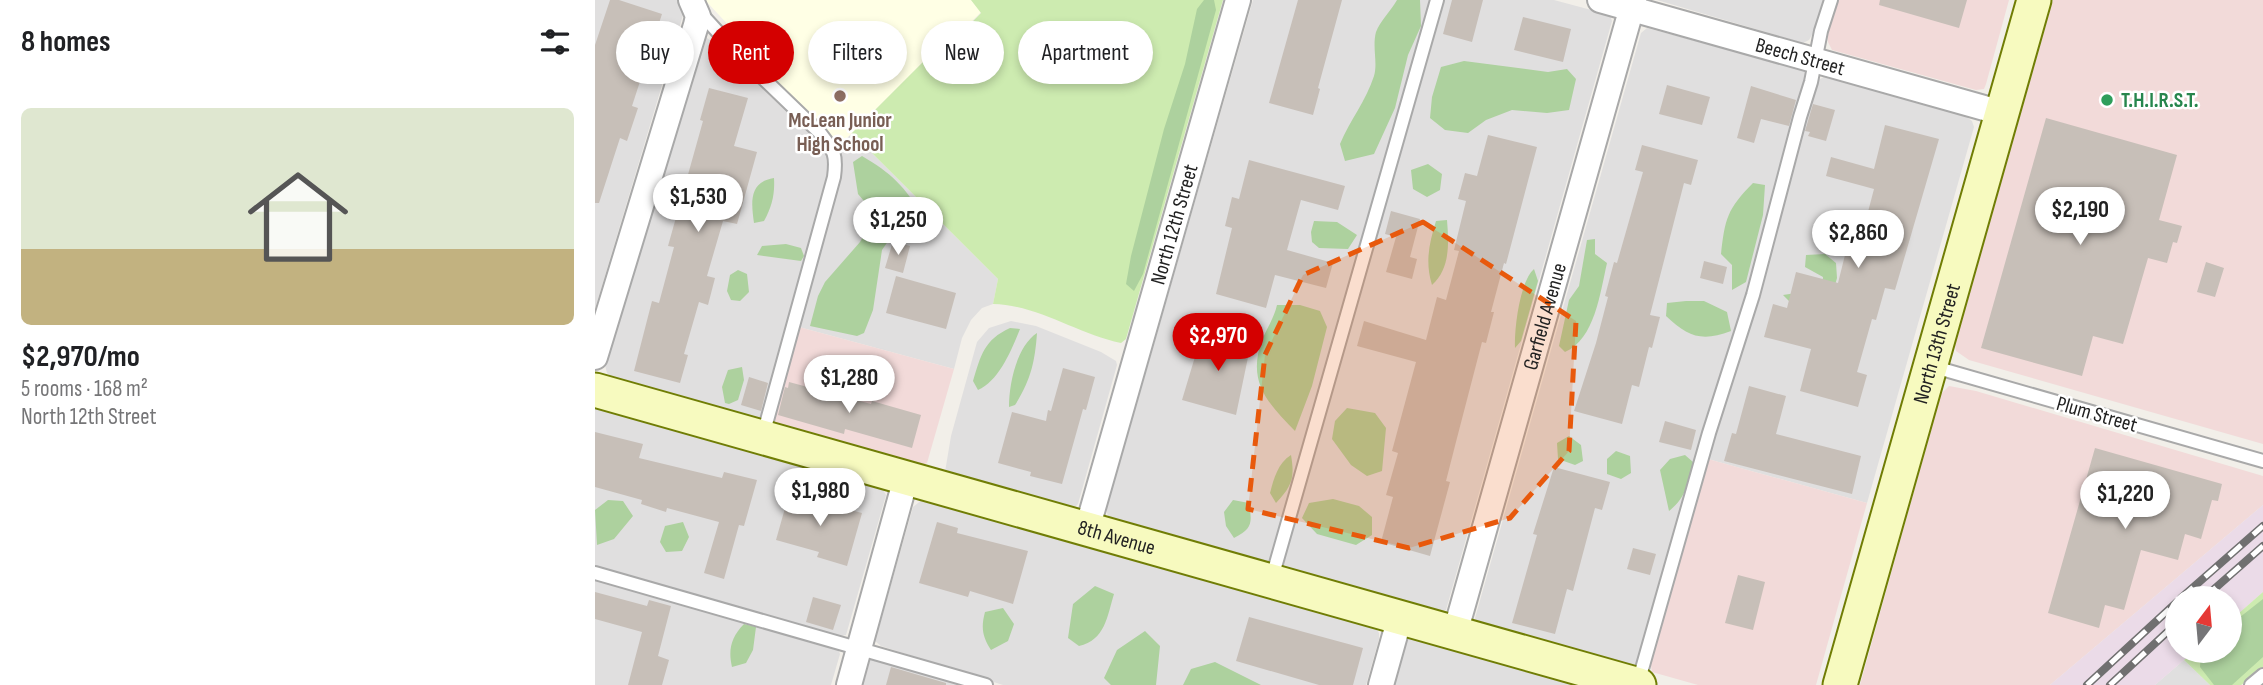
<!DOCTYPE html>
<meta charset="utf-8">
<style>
body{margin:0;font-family:"Sofia Sans Condensed",sans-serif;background:#f2f2f2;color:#202124;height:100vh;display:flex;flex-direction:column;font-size:26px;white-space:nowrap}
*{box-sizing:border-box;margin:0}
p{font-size:23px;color:#757577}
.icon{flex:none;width:38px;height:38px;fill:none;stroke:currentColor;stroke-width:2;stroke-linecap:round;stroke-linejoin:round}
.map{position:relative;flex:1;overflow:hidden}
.side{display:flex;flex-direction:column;background:#fff;width:595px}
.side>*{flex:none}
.banner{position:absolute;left:21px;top:21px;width:665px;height:63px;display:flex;gap:14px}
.needle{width:46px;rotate:16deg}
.buttons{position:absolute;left:1570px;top:586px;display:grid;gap:14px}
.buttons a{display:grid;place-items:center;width:77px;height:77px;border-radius:50%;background:#fff;box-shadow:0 4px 10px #0003;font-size:35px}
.price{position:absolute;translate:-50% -60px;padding:0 16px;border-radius:24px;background:#fff;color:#222;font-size:23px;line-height:46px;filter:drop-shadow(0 2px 4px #0008)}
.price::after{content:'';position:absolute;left:50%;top:42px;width:21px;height:16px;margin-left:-10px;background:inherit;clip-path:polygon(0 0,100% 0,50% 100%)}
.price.active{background:#d40000;color:#fff}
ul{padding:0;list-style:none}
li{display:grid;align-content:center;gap:14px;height:371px;padding:0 21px}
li+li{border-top:2px solid #e0e0e0}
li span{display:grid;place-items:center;height:217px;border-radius:10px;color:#555}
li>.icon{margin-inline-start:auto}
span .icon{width:126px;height:126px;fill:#fffc;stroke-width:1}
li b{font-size:30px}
h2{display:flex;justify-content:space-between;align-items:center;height:84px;padding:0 21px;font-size:30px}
.chip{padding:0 24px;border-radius:32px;background:#fff;box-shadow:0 4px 10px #0003;font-size:24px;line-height:63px}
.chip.active{background:#d40000;color:#fff}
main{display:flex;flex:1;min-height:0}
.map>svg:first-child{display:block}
.residential{fill:#e0dfdf}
.commercial{fill:#f2dad9}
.industrial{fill:#ebdbe8}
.education{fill:#ffffe5}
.grass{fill:#cdebb0}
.forest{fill:#add19e}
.building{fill:#c7bfb8}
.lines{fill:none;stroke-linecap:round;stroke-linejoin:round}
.lane-casing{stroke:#a9a9a9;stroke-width:16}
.street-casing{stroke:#a9a9a9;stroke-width:28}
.secondary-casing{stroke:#707d05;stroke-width:37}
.lane{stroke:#fff;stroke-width:12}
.street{stroke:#fff;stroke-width:24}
.secondary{stroke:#f7fabf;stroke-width:33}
.rail-casing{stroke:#707070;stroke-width:8}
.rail{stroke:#fff;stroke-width:5;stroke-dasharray:16;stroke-linecap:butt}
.marked{fill:#e8590c;fill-opacity:0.2;stroke:#e8590c;stroke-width:5;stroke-dasharray:14 9;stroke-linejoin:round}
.education-dot{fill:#8d6e63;stroke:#fff;stroke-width:2.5}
.leisure-dot{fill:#2e9e5b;stroke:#fff;stroke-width:2.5}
.labels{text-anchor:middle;stroke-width:5;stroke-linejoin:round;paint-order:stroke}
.street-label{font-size:21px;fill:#222;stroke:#fff}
.leisure-label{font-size:21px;font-weight:bold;fill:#27864d;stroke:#fff;text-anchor:start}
.education-label{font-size:21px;font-weight:bold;fill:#785e54;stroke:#fff}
</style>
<main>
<section class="side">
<h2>8 homes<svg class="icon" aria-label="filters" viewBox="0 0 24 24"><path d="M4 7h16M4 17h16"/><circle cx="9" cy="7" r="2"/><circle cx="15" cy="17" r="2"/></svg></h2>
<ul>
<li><span style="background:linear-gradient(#dfe7d0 65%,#c2b280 0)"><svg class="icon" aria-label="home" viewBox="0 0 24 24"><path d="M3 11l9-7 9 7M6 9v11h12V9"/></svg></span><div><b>$2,970/mo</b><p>5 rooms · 168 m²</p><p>North 12th Street</p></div></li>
</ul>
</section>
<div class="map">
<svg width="1668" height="685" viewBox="0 0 1668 685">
<rect width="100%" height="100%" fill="#f2efe9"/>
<path class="residential" d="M0,0H82L88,15L0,309Z
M658,0H836L678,558L669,564L515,521L512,513V507Z
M846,0H959L1015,15L1017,21L851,610L846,612L687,568V563Z
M1062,0H1229L1218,33L1214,40L1208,43Z
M1052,28L1207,69L1211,73V78L1152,296L1044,660L1040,665L1032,667L881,623L880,618L1046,33Z
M112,38L141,61L222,137L233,151L236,162L168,417L164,420L18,378L12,373L10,365L11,355L109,39Z
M1229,77L1369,115L1377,121L1379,127L1272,503L1113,459L1160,299L1218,88L1223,80Z
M257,133L403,279L398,304L387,308L376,320L367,338L359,369L204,327L247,171V155L244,146Z
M416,321L441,326L506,352L521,361L522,365L483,504L479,508L350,472L356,436L382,342L394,328Z
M0,404L286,486L291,495L251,635L246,636L0,568Z
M328,499L780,627L784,633V639L771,685H408L286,646L280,641L318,507Z
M0,578L243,649L245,654L236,685H0Z
M820,637L984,685H797L808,645L814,638Z
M278,658L373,685H268L275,660Z
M1589,660L1615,685H1560Z"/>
<path class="commercial" d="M1242,0H1414L1391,84L1389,89L1381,90L1237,50L1233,42L1232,30Z
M1458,0H1668V444L1374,360L1361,351L1360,345Z
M204,327L359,369L332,463L324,467L179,424L178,420Z
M1354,386L1381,391L1668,476V505L1455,685H1265L1346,394Z
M1113,459L1272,503L1221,685H1103L1057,672L1055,660Z"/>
<path class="industrial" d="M1668,505V592L1635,621L1634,598H1582V651H1600L1589,660L1560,685H1455Z"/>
<path class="education" d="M110,0H376L386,12L345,54L340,50L244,146L231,131L159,62L138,30Z"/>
<path class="grass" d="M376,0H628L531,339L526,343C482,334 443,305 398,304L403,279L257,133L340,50L346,54L386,13Z
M1668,592V670L1646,685H1615L1589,660L1600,651H1634L1635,621Z"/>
<path class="forest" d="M609,0H619L621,10L548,274L539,291L531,284L536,256L569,129L590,64L602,9Z
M802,0H825L826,26L813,55L800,108L779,154L750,161L745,144C755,120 771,101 779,76C783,62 777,47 781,32C785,21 796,11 802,0Z
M869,61L953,72L972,69L981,79L974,110L952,113L917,110L891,120L873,133L850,130L835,118L837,97L846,67Z
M267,156C296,173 310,186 327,216L316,228L298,234L287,250L278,310L269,333L262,336L215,326L223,296L230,282L265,242L276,223L274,207L263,194L258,162Z
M833,164L847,174L845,190L832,197L818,189L816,170Z
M179,178C180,194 177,207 169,221L159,223C156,202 154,182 179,178Z
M1158,183L1170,185L1168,215L1151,282L1137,290V265L1126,254C1130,219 1132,209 1158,183Z
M852,220C854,244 855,269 837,285C830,262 834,244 841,221Z
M719,221L742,222L762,235L753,249L724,248L717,242L716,232Z
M1000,239V254L1012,263C1005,293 1000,339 970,352L964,346L974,300L984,286L992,240Z
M191,244L206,248L209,256L206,261L162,255L167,246Z
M1230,254L1241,263L1242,278L1233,310L1195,302L1188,295L1227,289L1228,277L1210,267L1211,255Z
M939,269L943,281L926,341L920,348C919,329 925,281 939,269Z
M143,270L152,274L154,292L145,301L136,300L132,291L135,275Z
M1091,301H1109L1132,312L1136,331C1107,342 1093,337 1071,316L1072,303Z
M682,305H705L725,311L732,327L717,386L700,431C672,402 652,382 667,340C672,328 679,318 682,305Z
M415,328L425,329C417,349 404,381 383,390L378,381C386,355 389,340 415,328Z
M442,333C440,361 436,380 420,405L414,407C414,383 422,346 442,333Z
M147,367L149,380L143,400L134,404L130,403L127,387L133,370Z
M752,408L780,413L791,428L787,471L772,476L756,465L737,439L740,421Z
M974,436L986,445L988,461L980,465L963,459L962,443Z
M1021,451L1035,456L1036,473L1026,479L1012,474V459Z
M696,455C700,478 697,486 681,503L675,493C679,478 683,463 696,455Z
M1090,455L1098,462C1094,482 1091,498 1074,511L1065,470L1075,459Z
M738,499L764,506L777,517V535L761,545L722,534L707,518L714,503Z
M13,500L28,501L38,516L19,539L2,545L0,510Z
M638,500L654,503C657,523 658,528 639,538L631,526L629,512Z
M88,522L94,537L87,551L71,552L65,542L70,526Z
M500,586L519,594C512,617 510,640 484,646L473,638L478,604Z
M1668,599V657L1637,685H1619L1605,667L1606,651H1634L1635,625Z
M408,608L419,624L413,641L396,650C387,636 386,627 390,612Z
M149,624L161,627L158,650L151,663L137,667C133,650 136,637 149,624Z
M550,631L565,646L561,685H516L509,678L522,650Z
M620,662L666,685H588L596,669Z"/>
<path class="building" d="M15,0H24L67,14L37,106L43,108L32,141L25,138L4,203H0V45Z
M703,0H747L723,88L725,89L718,115L674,103Z
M857,0H888L877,42L848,34Z
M1285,0H1372L1364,28L1284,5Z
M928,17L976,29L968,62L919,50Z
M1072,85L1115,97L1107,125L1064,114Z
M1156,86L1201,100L1194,126L1166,119L1159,143L1142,138Z
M114,88L153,98L139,146L162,152L142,224L128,221L112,276L120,278L113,305L104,302L89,354L93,355L85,383L39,371L57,301L64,303L79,247L73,246L108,121L105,120Z
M1218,104L1240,110L1231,141L1213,136L1215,132L1210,131Z
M1451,118L1582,155L1564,220L1587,226L1582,243L1578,242L1572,263L1553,258L1528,344L1498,336L1487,376L1386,348Z
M1290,125L1344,139L1300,290L1290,288L1281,320L1277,319L1262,372L1272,375L1263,407L1205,391L1216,349L1169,337L1178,304L1192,308L1201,272L1243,283L1253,243L1264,246L1279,189L1231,176L1236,157L1279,169Z
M893,135L942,147L911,264L909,263L896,312H899L891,343L887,342L862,438L851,481L855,482L835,556L786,542L798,497L791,495L803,453L797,451L821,362L762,346L769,321L831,340L842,297L851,300L864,251L859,250L871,201L863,199L870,173L882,176Z
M1047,145L1103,160L1096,185L1089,183L1055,315L1065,317L1057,348L1054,347L1044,387L1037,385L1027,424L979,411L1001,343L1013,297L1010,296L1019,262L1022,263L1048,172L1040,170Z
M654,160L750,186L743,210L706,200L692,250L738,263L731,288L680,275L671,308L621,294L637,228L630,226L637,197L644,199Z
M796,211L825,219L815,257L822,259L817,279L791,272L801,237L790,234Z
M298,241L315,246L308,273L290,268Z
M1109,261L1132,267L1128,284L1105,278Z
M1611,262L1629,268L1620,297L1602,292Z
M301,276L361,293L351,329L291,313Z
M608,330L656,343L641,415L587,400Z
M468,368L500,377L491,410L488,409L467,484L435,476L436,472L403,463L417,412L451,421L453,410L456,411Z
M154,377L173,383L166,411L146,405Z
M194,382L276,404L277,401L326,415L317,448L250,429L249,434L183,415L190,387L193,388Z
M1154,386L1191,396L1181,434L1266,456L1257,494L1129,461L1137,433L1141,434Z
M1070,421L1101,430L1096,450L1064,442Z
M0,432L48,444L44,458L127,478L129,472L162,480L149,526L144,525L129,579L109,573L124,522L72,508L71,512L46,504L47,500L0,487Z
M1500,448L1627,484L1623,501L1617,500L1606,539L1590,534L1583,560L1546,550L1529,610L1510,605L1504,628L1453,613Z
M959,467L1015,482L1007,510L1000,508L978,591L972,589L960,634L917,623L942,535L938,534Z
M194,494L267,513L252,566L222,557L224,552L181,540Z
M342,522L363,528L362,533L433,551L418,604L375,591L373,597L324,583Z
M1038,548L1061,554L1055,575L1032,569Z
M1143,575L1170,582L1158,630L1130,623Z
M0,592L52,606L54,600L76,606L63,656L74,660L67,685H33L47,632L0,619Z
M218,597L246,605L238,630L211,622Z
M654,617L768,648L758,685H724L641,661Z
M296,667L351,683V685H291Z"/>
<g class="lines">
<g class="lane-casing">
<path id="lane" d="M103,16L110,18L143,54L225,133C239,151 242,154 239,177L168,435
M1336,366L1668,461
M0,573L391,685
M676,581L842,0
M1043,683L1114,433L1158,295L1205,117L1216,82L1226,31L1236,0
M1656,685L1668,675"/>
</g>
<g class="street-casing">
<g id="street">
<path id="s1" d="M1005,0L1407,113"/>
<path d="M0,357L101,25L103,16L96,0"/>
<path id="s2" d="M492,529L643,0"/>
<path id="s3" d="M860,633L1039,0"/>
<path d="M254,685L311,478"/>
<path d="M786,685L805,617"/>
</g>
</g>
<g class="secondary-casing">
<g id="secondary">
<path id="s4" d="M0,390L1044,685"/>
<path id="s5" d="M1245,685L1439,0"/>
</g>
</g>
<use href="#lane" class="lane"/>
<use href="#street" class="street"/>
<use href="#secondary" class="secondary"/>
<g class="rail-casing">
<path id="rail" d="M1586,598L1668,526
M1609,598L1668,546
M1492,685L1582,602
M1515,685L1582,623"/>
</g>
<use href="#rail" class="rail"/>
</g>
<path class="marked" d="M828,222L981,321L974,451L915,518L814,548L653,509L670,355L708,275Z"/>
<circle class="education-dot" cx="245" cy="96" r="7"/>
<circle class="leisure-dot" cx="1512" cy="100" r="7"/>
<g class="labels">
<g class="street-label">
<text dy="7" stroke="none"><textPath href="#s1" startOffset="208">Beech Street</textPath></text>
<text dy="7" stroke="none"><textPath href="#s2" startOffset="317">North 12th Street</textPath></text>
<text dy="7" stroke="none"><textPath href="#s3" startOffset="329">Garfield Avenue</textPath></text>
<text dy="7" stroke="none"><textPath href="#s5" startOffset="355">North 13th Street</textPath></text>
<text transform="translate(1502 414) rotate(16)" y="7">Plum Street</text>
<text dy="7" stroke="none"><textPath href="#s4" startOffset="542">8th Avenue</textPath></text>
</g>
<g class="leisure-label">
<text x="1526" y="107">T.H.I.R.S.T.</text>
</g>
<g class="education-label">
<text x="245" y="127">McLean Junior<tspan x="245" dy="24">High School</tspan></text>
</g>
</g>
</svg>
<div class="buttons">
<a><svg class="needle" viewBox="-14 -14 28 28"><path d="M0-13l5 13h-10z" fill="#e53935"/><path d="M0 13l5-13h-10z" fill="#757577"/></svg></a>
</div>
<b class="price" style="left:103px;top:234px">$1,530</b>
<b class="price" style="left:1485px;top:247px">$2,190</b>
<b class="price" style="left:303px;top:257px">$1,250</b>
<b class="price" style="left:1263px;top:270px">$2,860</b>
<b class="price active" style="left:623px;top:373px">$2,970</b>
<b class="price" style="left:254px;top:415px">$1,280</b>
<b class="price" style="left:225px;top:528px">$1,980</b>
<b class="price" style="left:1530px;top:531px">$1,220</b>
<div class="banner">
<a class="chip">Buy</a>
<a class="chip active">Rent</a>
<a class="chip">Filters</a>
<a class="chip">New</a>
<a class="chip">Apartment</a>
</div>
</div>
</main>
